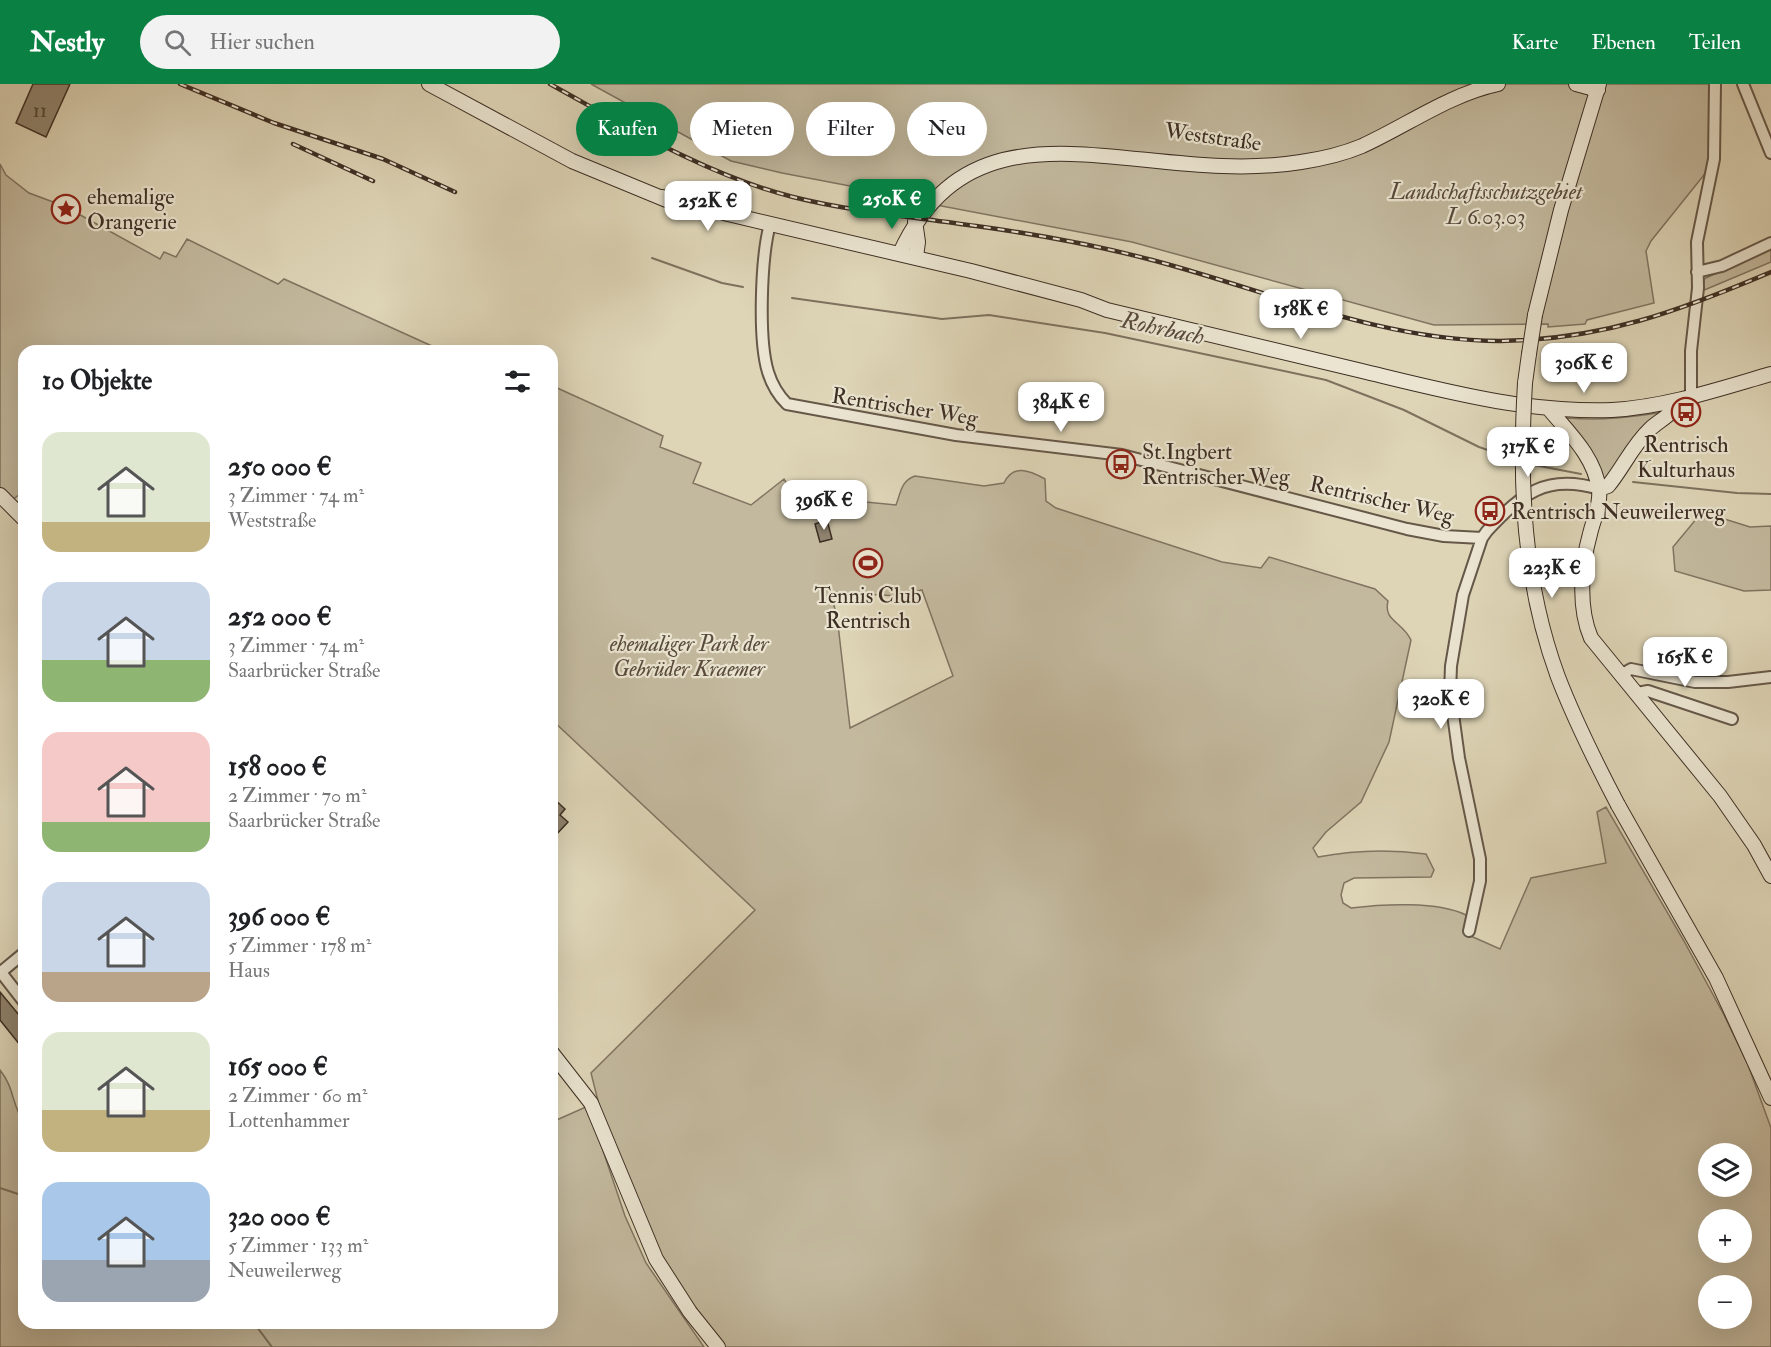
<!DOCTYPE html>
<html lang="de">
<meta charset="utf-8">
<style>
body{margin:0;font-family:"IM FELL Double Pica",serif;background:#f2f2f2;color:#202124;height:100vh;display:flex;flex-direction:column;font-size:22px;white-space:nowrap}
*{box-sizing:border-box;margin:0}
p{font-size:20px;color:#757577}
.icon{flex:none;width:33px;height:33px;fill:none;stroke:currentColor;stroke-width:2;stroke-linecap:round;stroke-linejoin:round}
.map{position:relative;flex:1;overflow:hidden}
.sheet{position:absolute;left:18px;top:261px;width:540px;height:984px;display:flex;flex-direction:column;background:#fff;border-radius:18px;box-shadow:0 6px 24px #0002}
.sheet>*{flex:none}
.hud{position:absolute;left:576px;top:18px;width:570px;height:54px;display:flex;gap:12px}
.controls{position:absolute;left:1698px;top:1059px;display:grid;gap:12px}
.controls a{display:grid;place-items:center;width:54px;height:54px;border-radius:50%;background:#fff;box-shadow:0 6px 24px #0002;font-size:30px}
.price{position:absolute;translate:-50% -51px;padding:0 14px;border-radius:12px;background:#fff;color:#222;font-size:20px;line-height:39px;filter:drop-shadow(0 2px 3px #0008)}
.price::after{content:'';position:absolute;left:50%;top:36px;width:18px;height:14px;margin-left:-9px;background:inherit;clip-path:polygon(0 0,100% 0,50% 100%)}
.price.selected{background:#0b8043;color:#fff}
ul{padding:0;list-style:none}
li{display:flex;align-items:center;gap:18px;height:150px;padding:0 24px}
li span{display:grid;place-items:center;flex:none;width:168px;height:120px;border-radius:18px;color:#555}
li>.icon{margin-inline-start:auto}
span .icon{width:72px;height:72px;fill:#fffc;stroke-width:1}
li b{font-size:26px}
h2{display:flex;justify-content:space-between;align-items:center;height:72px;padding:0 24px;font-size:26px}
.chip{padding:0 21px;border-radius:27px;background:#fff;box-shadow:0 6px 24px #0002;font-size:21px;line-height:54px}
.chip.selected{background:#0b8043;color:#fff}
header{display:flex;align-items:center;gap:36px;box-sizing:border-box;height:84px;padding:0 30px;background:#0b8043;color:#fff}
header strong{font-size:28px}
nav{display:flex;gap:33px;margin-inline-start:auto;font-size:21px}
.search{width:420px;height:54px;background:#f2f2f2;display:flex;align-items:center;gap:15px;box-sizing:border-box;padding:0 21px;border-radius:33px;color:#757577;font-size:22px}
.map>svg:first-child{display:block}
.green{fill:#c3b99e;stroke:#807461;stroke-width:1.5;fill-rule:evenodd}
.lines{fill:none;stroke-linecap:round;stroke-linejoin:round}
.stream{stroke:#7e715e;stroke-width:2}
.building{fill:#918570;stroke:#3e2f24;stroke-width:1.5}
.street-casing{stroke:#665849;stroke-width:14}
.secondary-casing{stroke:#3e2f24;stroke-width:16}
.street{stroke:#eae4d0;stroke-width:10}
.secondary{stroke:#eae4d0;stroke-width:14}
.rail-casing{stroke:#3e2f24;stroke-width:4.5}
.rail{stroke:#eae4d0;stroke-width:2;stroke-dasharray:7;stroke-linecap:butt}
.secondary-bridge-casing{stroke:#3e2f24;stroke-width:16;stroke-linecap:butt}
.secondary-bridge{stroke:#eae4d0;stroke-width:14}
.labels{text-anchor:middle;stroke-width:4.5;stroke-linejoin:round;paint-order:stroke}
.number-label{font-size:20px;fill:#534437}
.street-label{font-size:22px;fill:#3e2f24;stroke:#eae4d0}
.park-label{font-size:22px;font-style:italic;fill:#594b3c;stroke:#eae4d0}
.poi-label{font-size:22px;fill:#3e2f24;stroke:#eae4d0;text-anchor:start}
.water-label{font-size:24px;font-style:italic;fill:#584a3c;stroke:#eae4d0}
</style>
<header>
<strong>Nestly</strong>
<div class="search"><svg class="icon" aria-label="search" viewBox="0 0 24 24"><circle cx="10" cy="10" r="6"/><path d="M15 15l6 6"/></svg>Hier suchen</div>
<nav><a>Karte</a><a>Ebenen</a><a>Teilen</a></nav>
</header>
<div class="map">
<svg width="1771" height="1263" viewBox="0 0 1771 1263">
<rect width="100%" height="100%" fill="#ded5b7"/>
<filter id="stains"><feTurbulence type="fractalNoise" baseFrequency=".00333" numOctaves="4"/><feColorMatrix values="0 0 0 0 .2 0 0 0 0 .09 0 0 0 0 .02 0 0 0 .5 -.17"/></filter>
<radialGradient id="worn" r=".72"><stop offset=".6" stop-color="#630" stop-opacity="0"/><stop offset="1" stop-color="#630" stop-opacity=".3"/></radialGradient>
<path class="green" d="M591,0H1718L1716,76L1651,157L1646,167L1654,219L1587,236L1585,240L1548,243V240L1434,241L1132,158L873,109L850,102L782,89L731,77Z
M0,80L6,91L29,109L64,122L160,175L164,168L176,173L187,155L278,200L284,195L443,267H24V407L12,416L0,404Z
M1771,164V178L1702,207L1704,195L1708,193Z
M555,303L663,352L660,363L701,379L693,399L751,421L784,395L794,411L896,421C901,408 901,397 915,392L984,402L1004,399C1013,380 1029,386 1045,395L1046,417L1056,424L1222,478L1261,484L1269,473L1375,505L1388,517C1383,537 1402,537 1411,556L1389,658L1361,718L1326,748L1313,764L1318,773C1354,766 1389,765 1426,770L1434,786L1431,793L1354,794L1344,799L1341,811L1343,819L1351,824C1382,820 1438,817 1466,831L1464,849L1500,865L1531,794L1606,779L1597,728L1606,723L1684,857L1724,931L1748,981L1771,1044V1263H725L668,1187L600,1025L591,989L755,826L552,636V309ZM922,506L953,592L850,644L837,532L830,508L897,512ZM1708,1070H1742V1102H1708ZM1708,1136H1742V1168H1708ZM1708,1202H1742V1234H1708Z
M1665,328L1632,356L1604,397L1566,337L1568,334C1601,337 1632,333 1665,328Z
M1702,428L1750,443L1771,442V506L1744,507L1675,487L1673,463Z
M0,986C15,1005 11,1019 24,1039V1239H552V1038L588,1022L625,1132L646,1179L704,1263H0Z"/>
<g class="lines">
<path class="stream" d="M652,174L722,199L743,203
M792,214L942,235L989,231L1105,249L1326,296L1404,326L1479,363L1517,376
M1529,380L1581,390
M1633,398L1737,409L1771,410
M0,1104L24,1112
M254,1239L272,1263"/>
</g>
<path class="building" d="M33,0H70L46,53L16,39Z
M827,436L832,455L820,458L815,440Z
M552,713L565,725L560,731L568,738L552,755Z
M0,908L24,937V958L20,961L0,936Z"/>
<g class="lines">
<g class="street-casing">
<path id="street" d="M1743,0L1771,69
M770,140C761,173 758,255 768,288C772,301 778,311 787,320L956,351L1122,371L1407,445L1444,452L1482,454
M1697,188L1722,182L1771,159
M1691,313V267L1698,204L1697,158L1714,75L1715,0
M1622,590L1631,585L1695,598H1728L1771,593
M1637,609L1648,607L1732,635
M1469,847L1480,797V775L1459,674L1450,608L1451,582L1463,511L1482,454L1487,447C1522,410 1546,389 1599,405
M0,887L24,918
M1,888L24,869"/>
</g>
<g class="secondary-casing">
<path id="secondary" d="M429,0L572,77L669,117
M1576,0L1598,6
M661,113L682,116L728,130L971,187L1081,216L1107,226C1192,246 1277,266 1362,287C1445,307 1526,329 1612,326C1666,323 1719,305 1771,290
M915,137L918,158L916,173
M900,169C978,0 1141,104 1301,78C1321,75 1343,70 1362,62C1408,41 1448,11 1498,0
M1535,231L1561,126L1599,0
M1525,299L1529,270
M1549,325C1569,349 1595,373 1599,406C1601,421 1593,436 1590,450C1581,482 1578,524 1591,554L1720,712L1754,761L1771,792
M1599,405L1608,402C1623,384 1632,362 1650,345C1661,335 1673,331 1679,316
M0,411L24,435
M1618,721L1716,894L1771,1014
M552,969L591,1019L656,1175L690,1228L718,1263"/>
</g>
<use href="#street" class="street"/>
<use href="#secondary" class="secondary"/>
<g class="rail-casing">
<path id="rail" d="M180,0L274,39L383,75L455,108
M550,0C628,43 706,91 793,113C853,128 915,133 976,142C1035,150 1095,161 1152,176C1266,206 1381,257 1500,257C1602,256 1679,227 1771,188
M293,60L373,97"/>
</g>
<use href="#rail" class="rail"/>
<g class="secondary-bridge-casing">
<path id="secondary-bridge" d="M1529,270L1535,231
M1525,299C1519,399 1523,498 1558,593C1575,637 1596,679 1618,721"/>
</g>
<use href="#secondary-bridge" class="secondary-bridge"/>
</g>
<defs>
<g id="sight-ring" transform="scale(1.5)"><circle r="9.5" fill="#eae4d0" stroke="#8f2418" stroke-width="1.5"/><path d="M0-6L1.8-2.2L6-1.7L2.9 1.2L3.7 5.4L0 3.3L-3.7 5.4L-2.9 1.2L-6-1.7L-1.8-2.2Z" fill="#8f2418"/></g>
<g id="bus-ring" transform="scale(1.5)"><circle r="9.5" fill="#eae4d0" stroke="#8f2418" stroke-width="1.5"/><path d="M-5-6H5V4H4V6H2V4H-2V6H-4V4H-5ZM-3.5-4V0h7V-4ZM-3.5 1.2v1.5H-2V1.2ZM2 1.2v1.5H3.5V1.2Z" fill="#8f2418"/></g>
<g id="stadium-ring" transform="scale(1.5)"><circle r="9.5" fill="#eae4d0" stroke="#8f2418" stroke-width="1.5"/><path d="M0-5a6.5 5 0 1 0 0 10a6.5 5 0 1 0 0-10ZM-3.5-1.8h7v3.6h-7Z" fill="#8f2418"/></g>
</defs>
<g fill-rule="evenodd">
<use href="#sight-ring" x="66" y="125"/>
<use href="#bus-ring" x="1686" y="328"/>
<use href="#bus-ring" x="1121" y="380"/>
<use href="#bus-ring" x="1490" y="427"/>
<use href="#stadium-ring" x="868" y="479"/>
</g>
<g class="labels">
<g class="number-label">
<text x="40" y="33">11</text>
</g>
<g class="street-label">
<text transform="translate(1213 52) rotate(8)" y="8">Weststraße</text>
<text transform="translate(905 322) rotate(9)" y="8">Rentrischer Weg</text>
<text transform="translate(1382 415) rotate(13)" y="8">Rentrischer Weg</text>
</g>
<g class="park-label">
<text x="1486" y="115">Landschaftsschutzgebiet<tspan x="1486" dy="25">L 6.03.03</tspan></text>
<text x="689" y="567">ehemaliger Park der<tspan x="689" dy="25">Gebrüder Kraemer</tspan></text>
</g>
<g class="poi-label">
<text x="87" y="120">ehemalige<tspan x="87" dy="25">Orangerie</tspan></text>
<text x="1686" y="368" text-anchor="middle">Rentrisch<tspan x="1686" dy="25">Kulturhaus</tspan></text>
<text x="1142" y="375">St.Ingbert<tspan x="1142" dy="25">Rentrischer Weg</tspan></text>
<text x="1511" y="435">Rentrisch Neuweilerweg</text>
<text x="868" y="519" text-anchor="middle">Tennis Club<tspan x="868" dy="25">Rentrisch</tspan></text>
</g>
<g class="water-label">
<text transform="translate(1163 244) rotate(12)" y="8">Rohrbach</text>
</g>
</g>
<rect width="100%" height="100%" filter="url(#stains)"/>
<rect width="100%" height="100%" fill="url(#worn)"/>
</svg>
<div class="controls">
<a><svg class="icon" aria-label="layers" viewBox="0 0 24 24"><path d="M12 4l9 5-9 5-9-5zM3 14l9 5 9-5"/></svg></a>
<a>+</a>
<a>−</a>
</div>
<b class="price selected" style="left:892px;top:146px">250K €</b>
<b class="price" style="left:708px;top:148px">252K €</b>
<b class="price" style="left:1301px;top:256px">158K €</b>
<b class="price" style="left:1584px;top:310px">306K €</b>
<b class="price" style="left:1061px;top:349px">384K €</b>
<b class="price" style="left:1528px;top:394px">317K €</b>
<b class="price" style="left:824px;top:447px">396K €</b>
<b class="price" style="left:1552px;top:515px">223K €</b>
<b class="price" style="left:1685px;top:604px">165K €</b>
<b class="price" style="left:1441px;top:646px">320K €</b>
<div class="hud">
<a class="chip selected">Kaufen</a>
<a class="chip">Mieten</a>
<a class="chip">Filter</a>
<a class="chip">Neu</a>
</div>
<section class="sheet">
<h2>10 Objekte<svg class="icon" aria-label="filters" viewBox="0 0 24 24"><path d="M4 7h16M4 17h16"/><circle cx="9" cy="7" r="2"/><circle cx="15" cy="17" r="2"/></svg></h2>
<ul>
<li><span style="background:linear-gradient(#dfe7d0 75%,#c2b280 0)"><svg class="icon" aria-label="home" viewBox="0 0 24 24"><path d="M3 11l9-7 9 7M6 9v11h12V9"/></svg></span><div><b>250 000 €</b><p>3 Zimmer · 74 m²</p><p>Weststraße</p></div></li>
<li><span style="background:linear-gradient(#c9d6e8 65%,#8fb573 0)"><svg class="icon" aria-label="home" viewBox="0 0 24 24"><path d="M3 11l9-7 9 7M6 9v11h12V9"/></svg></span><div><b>252 000 €</b><p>3 Zimmer · 74 m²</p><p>Saarbrücker Straße</p></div></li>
<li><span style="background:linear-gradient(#f6c9c9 75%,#8fb573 0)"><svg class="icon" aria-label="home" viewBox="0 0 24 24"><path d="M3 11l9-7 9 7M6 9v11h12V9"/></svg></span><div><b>158 000 €</b><p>2 Zimmer · 70 m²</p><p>Saarbrücker Straße</p></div></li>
<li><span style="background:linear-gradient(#c9d6e8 75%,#b9a48a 0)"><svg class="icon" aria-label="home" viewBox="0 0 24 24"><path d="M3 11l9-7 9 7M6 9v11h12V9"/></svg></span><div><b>396 000 €</b><p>5 Zimmer · 178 m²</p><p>Haus</p></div></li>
<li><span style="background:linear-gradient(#dfe7d0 65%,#c2b280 0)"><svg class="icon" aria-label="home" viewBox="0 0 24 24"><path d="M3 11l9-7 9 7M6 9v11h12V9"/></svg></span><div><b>165 000 €</b><p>2 Zimmer · 60 m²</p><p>Lottenhammer</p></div></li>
<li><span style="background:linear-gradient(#a9c7e8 65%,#9aa5b1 0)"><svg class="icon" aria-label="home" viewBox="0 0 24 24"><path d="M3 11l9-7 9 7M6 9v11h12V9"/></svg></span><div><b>320 000 €</b><p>5 Zimmer · 133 m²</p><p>Neuweilerweg</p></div></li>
</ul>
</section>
</div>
